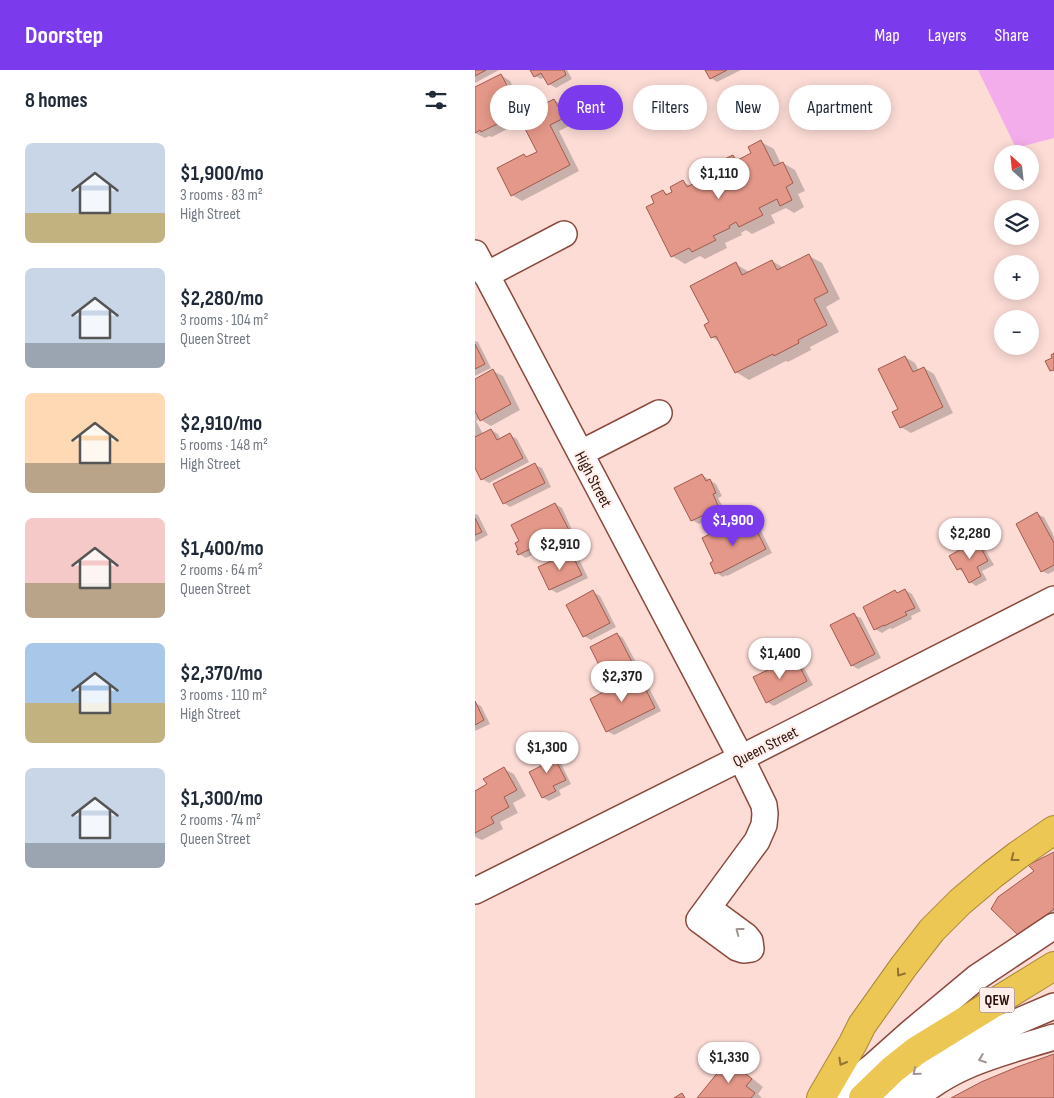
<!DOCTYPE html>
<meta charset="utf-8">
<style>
body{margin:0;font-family:"Sofia Sans Condensed",sans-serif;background:#f6f6f7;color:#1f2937;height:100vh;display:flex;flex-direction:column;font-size:19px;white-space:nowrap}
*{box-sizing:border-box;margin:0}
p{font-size:16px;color:#747a83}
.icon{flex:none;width:28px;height:28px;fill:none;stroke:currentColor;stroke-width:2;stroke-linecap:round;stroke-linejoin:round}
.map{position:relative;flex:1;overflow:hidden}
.side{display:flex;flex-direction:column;background:#fff;width:475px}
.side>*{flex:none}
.top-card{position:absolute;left:15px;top:15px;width:475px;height:45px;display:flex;gap:10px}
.needle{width:32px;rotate:333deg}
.controls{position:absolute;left:519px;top:75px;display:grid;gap:10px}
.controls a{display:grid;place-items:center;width:45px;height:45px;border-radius:50%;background:#fff;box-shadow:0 2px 12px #0003;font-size:25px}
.price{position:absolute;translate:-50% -42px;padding:0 11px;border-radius:18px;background:#fff;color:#222;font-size:16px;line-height:32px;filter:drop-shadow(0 1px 2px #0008)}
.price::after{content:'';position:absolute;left:50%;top:30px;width:15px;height:11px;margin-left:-8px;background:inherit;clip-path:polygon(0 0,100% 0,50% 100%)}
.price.active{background:#7c3aed;color:#fff}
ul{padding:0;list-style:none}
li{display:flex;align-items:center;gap:15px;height:125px;padding:0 25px}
li span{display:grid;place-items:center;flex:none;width:140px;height:100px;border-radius:8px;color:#555}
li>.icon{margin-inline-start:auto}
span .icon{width:60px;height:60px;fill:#fffc;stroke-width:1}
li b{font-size:21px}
h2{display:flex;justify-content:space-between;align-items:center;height:60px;padding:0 25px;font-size:21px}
.pill{padding:0 18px;border-radius:22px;background:#fff;box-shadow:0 2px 12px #0003;font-size:18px;line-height:45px}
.pill.active{background:#7c3aed;color:#fff}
header{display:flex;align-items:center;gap:30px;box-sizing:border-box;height:70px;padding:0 25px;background:#7c3aed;color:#fff}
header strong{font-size:24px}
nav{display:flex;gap:28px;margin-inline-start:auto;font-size:18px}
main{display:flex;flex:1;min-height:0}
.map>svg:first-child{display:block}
.green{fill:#f4adeb}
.shadow{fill:#0003;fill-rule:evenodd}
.building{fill:#e49889;stroke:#a05a4d}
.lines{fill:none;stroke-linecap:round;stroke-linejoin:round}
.minor-casing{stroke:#8c493d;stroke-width:28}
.highway-casing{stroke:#a8873a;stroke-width:30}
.minor{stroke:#fff;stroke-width:25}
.highway{stroke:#ecc754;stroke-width:28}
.oneway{stroke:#957433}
.oneway2{stroke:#a09391}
.labels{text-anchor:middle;stroke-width:4.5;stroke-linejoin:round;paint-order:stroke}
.shield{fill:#ffeeea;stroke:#6b524d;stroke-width:1}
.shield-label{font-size:15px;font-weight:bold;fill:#2b0f0a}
.street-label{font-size:16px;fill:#2b0f0a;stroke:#ffeeea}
</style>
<header>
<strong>Doorstep</strong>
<nav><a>Map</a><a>Layers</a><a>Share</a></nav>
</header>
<main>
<section class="side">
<h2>8 homes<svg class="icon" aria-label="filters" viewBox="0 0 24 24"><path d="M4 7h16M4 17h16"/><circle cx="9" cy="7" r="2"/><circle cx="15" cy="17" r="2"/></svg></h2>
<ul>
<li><span style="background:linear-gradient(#c9d6e8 70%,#c2b280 0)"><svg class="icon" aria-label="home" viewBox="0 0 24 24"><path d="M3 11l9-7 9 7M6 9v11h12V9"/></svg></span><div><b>$1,900/mo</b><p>3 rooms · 83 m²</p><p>High Street</p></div></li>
<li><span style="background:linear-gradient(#c9d6e8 75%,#9aa5b1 0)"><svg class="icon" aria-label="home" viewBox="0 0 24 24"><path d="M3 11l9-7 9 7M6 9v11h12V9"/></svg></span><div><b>$2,280/mo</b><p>3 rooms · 104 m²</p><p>Queen Street</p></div></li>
<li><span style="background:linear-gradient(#ffd9b3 70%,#b9a48a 0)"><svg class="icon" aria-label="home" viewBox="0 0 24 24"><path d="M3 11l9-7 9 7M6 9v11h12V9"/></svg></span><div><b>$2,910/mo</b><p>5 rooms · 148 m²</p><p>High Street</p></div></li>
<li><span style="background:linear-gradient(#f6c9c9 65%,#b9a48a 0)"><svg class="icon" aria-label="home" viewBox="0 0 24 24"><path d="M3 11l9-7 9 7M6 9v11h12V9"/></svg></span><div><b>$1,400/mo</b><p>2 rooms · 64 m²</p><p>Queen Street</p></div></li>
<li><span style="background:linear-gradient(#a9c7e8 60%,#c2b280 0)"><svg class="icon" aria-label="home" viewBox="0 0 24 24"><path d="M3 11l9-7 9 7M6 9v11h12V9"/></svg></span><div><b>$2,370/mo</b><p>3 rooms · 110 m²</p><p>High Street</p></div></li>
<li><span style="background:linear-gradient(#c9d6e8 75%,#9aa5b1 0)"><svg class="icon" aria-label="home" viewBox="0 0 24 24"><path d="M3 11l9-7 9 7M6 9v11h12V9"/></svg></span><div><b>$1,300/mo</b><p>2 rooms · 74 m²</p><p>Queen Street</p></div></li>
</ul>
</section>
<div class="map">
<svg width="579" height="1028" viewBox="0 0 579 1028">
<rect width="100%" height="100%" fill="#fddcd6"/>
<path class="green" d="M503,0H579V68L541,78Z"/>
<path class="shadow" d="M0,0H24L0,13Z
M57,0H92L97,9L81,18L74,14L70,7L66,9L60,6Z
M232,0H266L242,12L236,8Z
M26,5L35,11L53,44L79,30L89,36L98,54L84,61L104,101L47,131L37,125L49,86L53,88L63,82L47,51L17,67L14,66L10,68L0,63V19ZM28,12H31L50,47L47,48Z
M286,72L299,79L306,94L308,93L320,100L330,121L323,124L329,137L319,143L311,138L296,145L300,153L277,164L271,160L266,163L267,165L250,173L252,178L230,189L225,186L210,194L197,186L181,134L188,121L194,125L208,112L216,116L239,105L258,86L264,90L278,83Z
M334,186L347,193L365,229L351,237L364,262L335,277L336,280L313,292L311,291L274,310L261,302L246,273L237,267L235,253L261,194L274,202L297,191L309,198Z
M0,271L3,272L16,298L0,306Z
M430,287L440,293L444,301L449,298L459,304L478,343L436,363L426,357L424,340Z
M18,301L28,306L45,340L16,356L6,350L5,348L1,351L8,364L16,360L23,364L26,370L35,365L42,369L54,392L14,413L7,409L0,396V310Z
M60,395L67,398L76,417L35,437L29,433Z
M227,405L241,414L247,426L243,428L250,441L224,454L217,450Z
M80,434L87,438L99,464L51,488L44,484L43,482Z
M0,444L3,445L13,465L0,472Z
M562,444L569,447L579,466V501L573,504L567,501Z
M278,455L285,459L297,483L252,506L251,505L248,507L241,503L240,491L252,456L259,460L261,464Z
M502,472L508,476L519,495L507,501L512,510L501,516L495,512L490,503L483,499Z
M96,483L103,487L113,508L82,523L75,519Z
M430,520L437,524L446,541L436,546L437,549L417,559L415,558L407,563L400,559L420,522L424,524Z
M118,522L125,526L141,557L116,570L109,566L93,535Z
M379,545L386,548L406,588L383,599L376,595Z
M142,564L148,568L163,596L138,609L131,606Z
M320,588L326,592L338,615L299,636L292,632Z
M163,606L170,610L186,641L139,665L132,661Z
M0,633L6,636L15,654L0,661Z
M74,679L81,683L96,714L84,720L86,725L74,731L67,727Z
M29,699L39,704L51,726L38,733L43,743L25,752L28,759L7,770L0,767V721L13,715Z
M579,783V843L548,867L561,801L555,795Z
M253,992L266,999L288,1017L283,1024L287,1028H223Z"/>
<path class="building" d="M0,0H11L0,6Z
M55,0H89L91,5L73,15L66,3L59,7Z
M230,0H252L235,9Z
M26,4L46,42L6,62L5,60L0,63V17Z
M79,29L89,48L75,55L95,95L36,126L22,98L49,84L51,87L62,82L44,47Z
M286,70L299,96L308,92L318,113L311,117L317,130L305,136L302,129L284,138L288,145L264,157L261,152L254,156L255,158L238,166L241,170L217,182L214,178L196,187L171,137L179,133L176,126L188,120L191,125L197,122L195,117L208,110L212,117L237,104L233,97L258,85L261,91L276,83L273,77Z
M334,184L353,222L339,229L352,255L323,270L324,273L299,286L298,284L260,303L241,266L236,268L229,255L234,252L215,216L261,192L267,205L297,190L302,200Z
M0,274L10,294L0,299Z
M579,283V300L575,301L570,291L577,288L576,285Z
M430,286L438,302L449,297L468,337L425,358L417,342L423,339L403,299Z
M18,299L36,334L5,351L0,341V309Z
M16,359L22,370L35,363L48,388L6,410L0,398V367Z
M60,393L70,413L28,434L18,414Z
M227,404L231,411L235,409L241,423L238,424L244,438L216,451L199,418Z
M80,433L94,460L43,485L41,481L43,480L40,473L44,471L36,455Z
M562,442L579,473V495L566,502L541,454Z
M0,448L7,462L0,465Z
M278,453L291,479L245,503L244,502L240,504L235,493L238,491L227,468L252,455L257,464Z
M502,470L513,491L502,497L506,506L494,513L486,498L482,500L474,486Z
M96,482L107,505L74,520L63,497Z
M430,519L440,538L430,542L432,545L409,556V555L399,560L388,537L420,520L422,523Z
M118,520L135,553L108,567L91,535Z
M379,543L400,584L376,596L355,555Z
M142,563L157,592L130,607L115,577Z
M320,587L332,611L291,633L278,607Z
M163,604L180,638L131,662L115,629Z
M0,631L9,650L0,655Z
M74,677L91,710L78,716L81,721L67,728L54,702L70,694L65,682Z
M29,697L42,720L29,727L34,737L16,747L19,753L0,763V721L12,714L8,709Z
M579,782V839L544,866L516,839L523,827L559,801L553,795Z
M579,984V1028H476L506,1012L542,997Z
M253,990L277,1009L271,1016L280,1023L276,1028H222Z
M207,1023L210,1028H199Z"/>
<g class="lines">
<g class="minor-casing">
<path id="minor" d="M0,183L266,688L289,735L290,744L289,755L282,771L224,850L262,878L268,880L276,879L275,871L271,866L233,838
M11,205L89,164
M106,383L184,343
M0,821L266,688L579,529
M358,1028L398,996L435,963L501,908L579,856
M413,1028L445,999L478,979L579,936
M441,1028C479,993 531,982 579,967"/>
</g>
<g class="highway-casing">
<path id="highway" d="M346,1028L378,973L387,955L429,896L457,860L485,832L517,805L543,785L579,760
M388,1028L417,1000L441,981L579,896"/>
</g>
<use href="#minor" class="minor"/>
<use href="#highway" class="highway"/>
</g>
<defs><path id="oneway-chevron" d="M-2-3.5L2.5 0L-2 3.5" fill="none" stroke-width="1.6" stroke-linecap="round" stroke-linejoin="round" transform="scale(1.25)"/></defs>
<g class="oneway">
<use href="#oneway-chevron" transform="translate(539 788) rotate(142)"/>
<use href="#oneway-chevron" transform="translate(425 903) rotate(126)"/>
<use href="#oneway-chevron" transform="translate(367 992) rotate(120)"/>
</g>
<g class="oneway2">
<use href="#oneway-chevron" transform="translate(264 861) rotate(-143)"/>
<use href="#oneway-chevron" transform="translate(507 989) rotate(159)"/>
<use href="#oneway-chevron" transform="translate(441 1002) rotate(141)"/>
</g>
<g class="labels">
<rect class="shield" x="504.5" y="917.5" width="35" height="25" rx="4"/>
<g class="shield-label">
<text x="522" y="935">QEW</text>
</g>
<g class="street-label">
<text transform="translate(119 409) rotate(62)" y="6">High Street</text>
<text transform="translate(290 676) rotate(-27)" y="6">Queen Street</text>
</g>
</g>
</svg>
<div class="controls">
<a><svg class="needle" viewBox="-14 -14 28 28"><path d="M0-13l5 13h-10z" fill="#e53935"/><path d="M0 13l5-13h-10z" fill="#747a83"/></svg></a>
<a><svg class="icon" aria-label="layers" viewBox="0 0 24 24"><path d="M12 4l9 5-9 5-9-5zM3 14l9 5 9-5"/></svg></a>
<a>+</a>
<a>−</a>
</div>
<b class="price" style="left:244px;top:130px">$1,110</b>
<b class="price active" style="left:258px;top:477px">$1,900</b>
<b class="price" style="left:495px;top:490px">$2,280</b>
<b class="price" style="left:85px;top:501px">$2,910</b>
<b class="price" style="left:305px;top:610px">$1,400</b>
<b class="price" style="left:147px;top:633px">$2,370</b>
<b class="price" style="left:72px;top:704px">$1,300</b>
<b class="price" style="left:254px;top:1014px">$1,330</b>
<div class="top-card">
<a class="pill">Buy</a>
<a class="pill active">Rent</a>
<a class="pill">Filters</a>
<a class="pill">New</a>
<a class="pill">Apartment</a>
</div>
</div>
</main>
